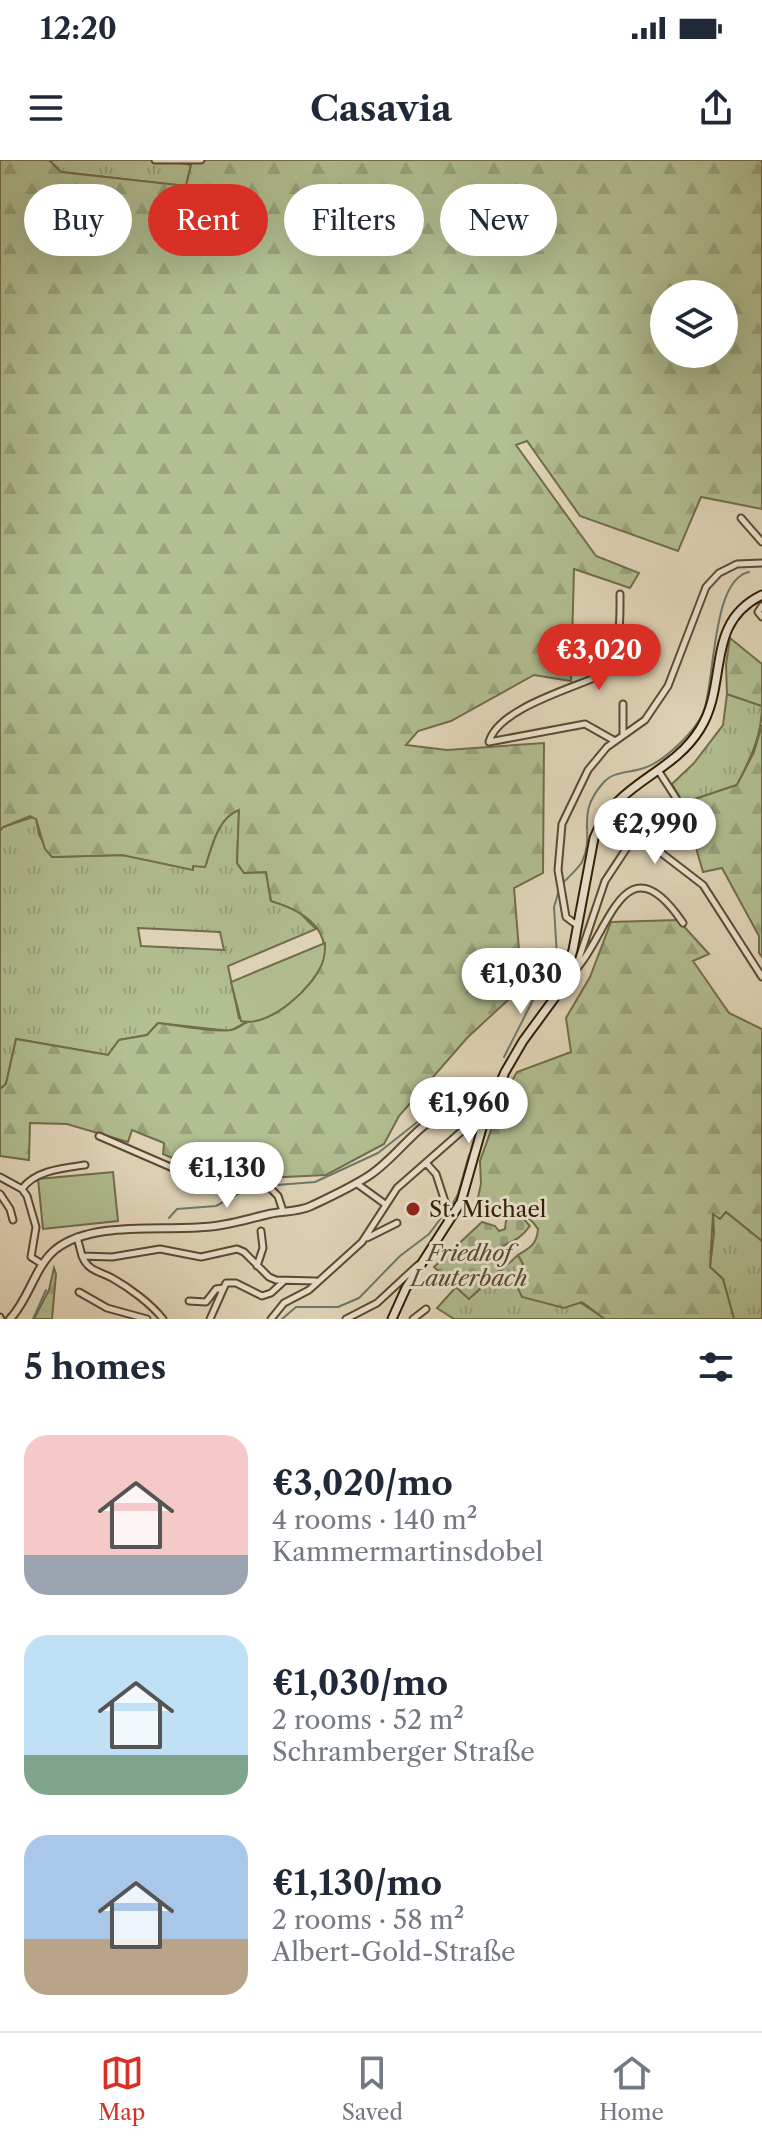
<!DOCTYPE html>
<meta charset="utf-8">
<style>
body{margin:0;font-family:"Libre Caslon Text",serif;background:#f2f2f3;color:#1f2937;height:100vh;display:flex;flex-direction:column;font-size:30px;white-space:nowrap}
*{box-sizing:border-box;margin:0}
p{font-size:26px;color:#747a83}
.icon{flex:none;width:44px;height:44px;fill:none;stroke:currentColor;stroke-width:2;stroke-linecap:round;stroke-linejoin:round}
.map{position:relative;height:1159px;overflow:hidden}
.sheet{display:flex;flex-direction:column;background:#fff;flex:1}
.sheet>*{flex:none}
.hud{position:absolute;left:24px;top:24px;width:714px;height:72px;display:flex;gap:16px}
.fabs{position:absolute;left:650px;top:120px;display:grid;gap:16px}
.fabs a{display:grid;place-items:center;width:88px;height:88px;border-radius:50%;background:#fff;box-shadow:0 8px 32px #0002;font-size:40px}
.price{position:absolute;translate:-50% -68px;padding:0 18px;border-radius:28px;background:#fff;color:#222;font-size:26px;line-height:52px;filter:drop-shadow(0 2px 4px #0008)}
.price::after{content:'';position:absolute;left:50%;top:48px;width:24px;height:18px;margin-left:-12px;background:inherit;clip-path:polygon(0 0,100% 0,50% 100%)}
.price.active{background:#d93025;color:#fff}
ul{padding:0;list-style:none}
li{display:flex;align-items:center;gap:24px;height:200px;padding:0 24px}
li span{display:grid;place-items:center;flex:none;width:224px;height:160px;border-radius:24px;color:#555}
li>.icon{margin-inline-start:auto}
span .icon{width:96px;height:96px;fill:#fffc;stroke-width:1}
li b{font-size:34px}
h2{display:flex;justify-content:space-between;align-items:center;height:96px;padding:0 24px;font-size:34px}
.chip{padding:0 28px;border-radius:36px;background:#fff;box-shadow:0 8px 32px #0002;font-size:28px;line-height:72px}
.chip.active{background:#d93025;color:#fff}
.status{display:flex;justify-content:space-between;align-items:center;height:56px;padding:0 40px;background:#fff;direction:ltr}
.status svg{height:22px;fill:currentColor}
header{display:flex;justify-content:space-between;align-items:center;height:104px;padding:0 24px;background:#fff;font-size:36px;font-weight:700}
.dock{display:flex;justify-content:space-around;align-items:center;height:112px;border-top:2px solid #e0e1e3;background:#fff;font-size:22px;color:#747a83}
.dock a{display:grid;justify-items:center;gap:4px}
.dock .active{color:#d93025}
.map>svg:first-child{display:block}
.grass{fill:url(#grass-tufts);stroke:#716e4a;stroke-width:2;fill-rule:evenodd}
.forest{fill:url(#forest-firs);stroke:#716e4a;stroke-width:2;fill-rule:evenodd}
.cemetery{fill:url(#cemetery-stones);stroke:#716e4a;stroke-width:2}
.garden{fill:#b2c093;stroke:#716e4a;stroke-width:2}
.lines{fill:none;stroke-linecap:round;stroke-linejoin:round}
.stream{stroke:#6d7a6d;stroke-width:2}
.minor-casing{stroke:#5d4a30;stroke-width:9}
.tertiary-casing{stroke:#5d4a30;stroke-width:10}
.secondary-casing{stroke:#301b01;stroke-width:11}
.minor{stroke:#ede6d4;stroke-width:5}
.tertiary{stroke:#ede6d4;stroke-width:6}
.secondary{stroke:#ede6d4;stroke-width:7}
.poi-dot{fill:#8f2418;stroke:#ede6d4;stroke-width:3}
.labels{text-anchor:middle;stroke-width:6;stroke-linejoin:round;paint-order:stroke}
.poi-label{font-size:22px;fill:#301b01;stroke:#ede6d4;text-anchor:start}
.park-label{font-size:22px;font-style:italic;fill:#574d2d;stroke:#ede6d4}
</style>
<div class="status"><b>12:20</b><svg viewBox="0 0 49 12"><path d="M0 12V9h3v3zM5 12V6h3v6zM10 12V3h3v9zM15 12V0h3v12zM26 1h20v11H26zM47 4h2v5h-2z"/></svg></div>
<header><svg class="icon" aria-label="menu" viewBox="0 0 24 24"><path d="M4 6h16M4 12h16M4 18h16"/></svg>Casavia<svg class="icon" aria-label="share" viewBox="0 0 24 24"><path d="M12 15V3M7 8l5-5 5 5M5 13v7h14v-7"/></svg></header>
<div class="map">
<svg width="762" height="1159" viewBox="0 0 762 1159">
<defs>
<pattern id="grass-tufts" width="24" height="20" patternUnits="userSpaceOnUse" patternTransform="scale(2)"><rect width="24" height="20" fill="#b2c093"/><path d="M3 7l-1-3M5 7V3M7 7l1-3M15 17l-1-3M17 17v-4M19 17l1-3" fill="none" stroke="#99a47d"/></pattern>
<pattern id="forest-firs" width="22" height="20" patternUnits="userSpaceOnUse" patternTransform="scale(2)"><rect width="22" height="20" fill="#b2c093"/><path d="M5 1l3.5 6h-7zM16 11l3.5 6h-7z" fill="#99a47d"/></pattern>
<pattern id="cemetery-stones" width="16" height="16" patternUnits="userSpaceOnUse" patternTransform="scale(2)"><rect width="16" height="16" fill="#b2c093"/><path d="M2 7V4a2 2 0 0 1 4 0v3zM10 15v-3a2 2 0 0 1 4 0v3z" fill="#99a47d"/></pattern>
</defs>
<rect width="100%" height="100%" fill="#e4d9bd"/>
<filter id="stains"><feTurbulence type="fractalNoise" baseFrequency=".0025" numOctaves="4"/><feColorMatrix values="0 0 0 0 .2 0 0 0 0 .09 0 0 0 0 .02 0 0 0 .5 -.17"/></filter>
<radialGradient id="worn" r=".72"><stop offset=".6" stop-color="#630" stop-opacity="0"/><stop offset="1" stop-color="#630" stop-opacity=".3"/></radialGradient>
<path class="grass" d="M49,0H168L191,5L186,26L61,12Z
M727,534L762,546C762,576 750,599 737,625L683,643L672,624L694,603L723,565Z
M239,650L237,703L244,713L266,712L271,741L295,748L316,769L228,806L239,858L246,862L230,871L158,863L147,875L119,880L108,895L16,879L6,924L0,929V671L3,667L33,657L36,659L39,675L52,697L122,695L205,707C212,687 217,658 239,650ZM138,768L220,772L224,790L141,786Z
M726,1051L762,1081V1159H734L723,1119L710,1107L714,1073L713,1053Z
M518,1095L523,1104L605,1159H454L437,1148L456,1127L469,1139Z"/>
<path class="forest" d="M0,0H49L61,12L186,26L191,5L168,0H762V349L701,337L678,391L580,356L527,281L516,285L596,396L639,413L630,428L574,409L571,521L534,515L451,561L418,571L406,585L447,590L544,583L543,713L514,728L522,827L467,878L399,956L384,984L326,1015L226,1020L163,994L164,983L132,970L128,982L67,964L30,963L29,1000L0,996V929L6,924L16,879L108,895L119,880L147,875L158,863C174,865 217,873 231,870C237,869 242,864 248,862C317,841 367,770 271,741L266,712L244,713L237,703L239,650C217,658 212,687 205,707L193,706V710L122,695L52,697L45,689L36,659L30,656L3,667L0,671ZM664,134H724V194H664Z
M730,478L762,504V546L727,534L726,504Z
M762,565V797L759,793V776L722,708L703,712L683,643L737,625L754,592Z
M678,760L709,794L693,801L729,853L762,869V1081L726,1052L720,1059L713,1054L710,1107L723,1119L734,1159H605L582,1142L564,1148L522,1137L514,1120L523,1104L518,1095C530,1088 537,1084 538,1069C524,1046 498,1047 476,1046L481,1024L480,1001L504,934L517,912L571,892L566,858L590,817L611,762Z
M54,1108L56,1114L52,1159H34L49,1130Z"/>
<path class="cemetery" d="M507,1052L523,1058L530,1066C517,1084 506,1081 491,1094L504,1106L469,1139L434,1107L482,1062L495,1066L499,1071L505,1069Z"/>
<path class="garden" d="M325,783C325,789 325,796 323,801C314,827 270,868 241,861L231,822Z
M113,1012L118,1061L43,1069L38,1019Z"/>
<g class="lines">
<path class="stream" d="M562,724C568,717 577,710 582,702C596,671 574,655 604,622C614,611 630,613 644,608C664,602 697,570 704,550C715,519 712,419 749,412
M504,897L533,840L551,820L557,797L554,747L559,730
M277,1025L315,1022L378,993L444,941
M451,1047L458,1034L469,995
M169,1058L177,1049L216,1046L245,1030L262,1027
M33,1159L46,1130
M282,1159L296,1147H338L359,1138L400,1096L429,1074L444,1054"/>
<g class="minor-casing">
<path id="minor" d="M155,0H201
M741,358L762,382
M762,446L758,452L762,457
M623,544V575
M489,582C498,549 570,529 599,516C622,496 620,462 620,434
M489,582L585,564L615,581
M658,610L676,638
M578,766L566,757L558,710L562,664L588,610L607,587L645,560L668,526L706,427L719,413L737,404L762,403
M574,813L605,721L632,680L636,678L647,682L703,725L762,817
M565,819C607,793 619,668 683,763
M99,976L212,1025L240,1022L266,1024L278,1036L283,1051
M427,1004L436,1014L450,1057
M0,1017L22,1029
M356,1023L385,1044
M0,1034L10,1049L13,1060
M77,1077L82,1096L112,1097L160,1089L201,1097L237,1089L244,1092L269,1117L276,1120L316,1121
M367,1078L397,1063
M82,1096C88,1111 99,1111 112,1118C130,1128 151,1144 163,1159
M42,1104L31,1097L36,1067L27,1036L22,1029C35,1010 64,1008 85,1005
M257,1106L263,1088L261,1071
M79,1132L107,1148L147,1159
M189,1141L206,1142L216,1129L223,1128
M0,1157L1,1159
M210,1159L226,1123H236L262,1136L271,1133L283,1122
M271,1159L284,1143L309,1130L362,1082L397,1028L463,970L466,959L463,949
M346,1159L377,1143L418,1105
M413,1159L426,1149"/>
</g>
<g class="tertiary-casing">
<path id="tertiary" d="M10,1159C30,1138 34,1107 56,1089C92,1061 160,1071 204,1067C227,1066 247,1059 269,1054C283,1051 298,1052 311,1046C330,1037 352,1027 370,1015C409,989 430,935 486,954"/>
</g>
<g class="secondary-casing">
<path id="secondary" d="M392,1159L406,1128L461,1042L486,954L505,912L523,881L556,836L564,819L573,790L594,678C616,621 671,616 700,569C729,523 704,463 762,435"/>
</g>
<use href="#minor" class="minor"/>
<use href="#tertiary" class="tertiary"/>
<use href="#secondary" class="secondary"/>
</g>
<circle class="poi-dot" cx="413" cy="1049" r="8"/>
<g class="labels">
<g class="poi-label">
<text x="429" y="1057">St. Michael</text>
</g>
<g class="park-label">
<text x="469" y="1101">Friedhof<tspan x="469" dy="25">Lauterbach</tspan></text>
</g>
</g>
<rect width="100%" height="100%" filter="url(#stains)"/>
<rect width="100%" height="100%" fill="url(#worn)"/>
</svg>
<div class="fabs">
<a><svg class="icon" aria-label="layers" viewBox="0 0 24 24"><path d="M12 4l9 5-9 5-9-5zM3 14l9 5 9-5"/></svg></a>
</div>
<b class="price active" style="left:599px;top:532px">€3,020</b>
<b class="price" style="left:655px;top:706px">€2,990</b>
<b class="price" style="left:521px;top:856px">€1,030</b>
<b class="price" style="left:469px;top:985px">€1,960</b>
<b class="price" style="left:227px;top:1050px">€1,130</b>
<div class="hud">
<a class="chip">Buy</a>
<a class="chip active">Rent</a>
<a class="chip">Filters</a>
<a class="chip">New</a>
</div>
</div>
<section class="sheet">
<h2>5 homes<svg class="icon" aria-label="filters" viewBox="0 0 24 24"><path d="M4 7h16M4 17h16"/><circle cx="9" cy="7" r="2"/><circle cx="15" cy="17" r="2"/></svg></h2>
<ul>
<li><span style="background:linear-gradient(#f6c9c9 75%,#9aa5b1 0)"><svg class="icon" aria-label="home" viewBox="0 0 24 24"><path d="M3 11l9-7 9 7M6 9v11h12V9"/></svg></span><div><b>€3,020/mo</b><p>4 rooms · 140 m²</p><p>Kammermartinsdobel</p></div></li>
<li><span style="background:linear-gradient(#bfe0f5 75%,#7fa58c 0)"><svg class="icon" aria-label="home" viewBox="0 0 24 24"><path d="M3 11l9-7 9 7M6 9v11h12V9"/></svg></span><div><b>€1,030/mo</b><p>2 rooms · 52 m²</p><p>Schramberger Straße</p></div></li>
<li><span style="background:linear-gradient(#a9c7e8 65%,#b9a48a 0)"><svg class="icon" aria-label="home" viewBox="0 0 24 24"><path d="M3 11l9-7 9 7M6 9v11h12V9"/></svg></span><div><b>€1,130/mo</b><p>2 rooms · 58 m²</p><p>Albert-Gold-Straße</p></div></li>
</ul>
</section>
<nav class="dock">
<a class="active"><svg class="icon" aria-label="map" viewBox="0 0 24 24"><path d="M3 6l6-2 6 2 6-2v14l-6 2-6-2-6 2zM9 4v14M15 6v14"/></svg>Map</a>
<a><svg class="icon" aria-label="saved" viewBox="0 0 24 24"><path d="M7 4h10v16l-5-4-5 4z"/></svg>Saved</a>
<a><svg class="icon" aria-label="home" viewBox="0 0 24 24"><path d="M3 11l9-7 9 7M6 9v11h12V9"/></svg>Home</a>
</nav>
